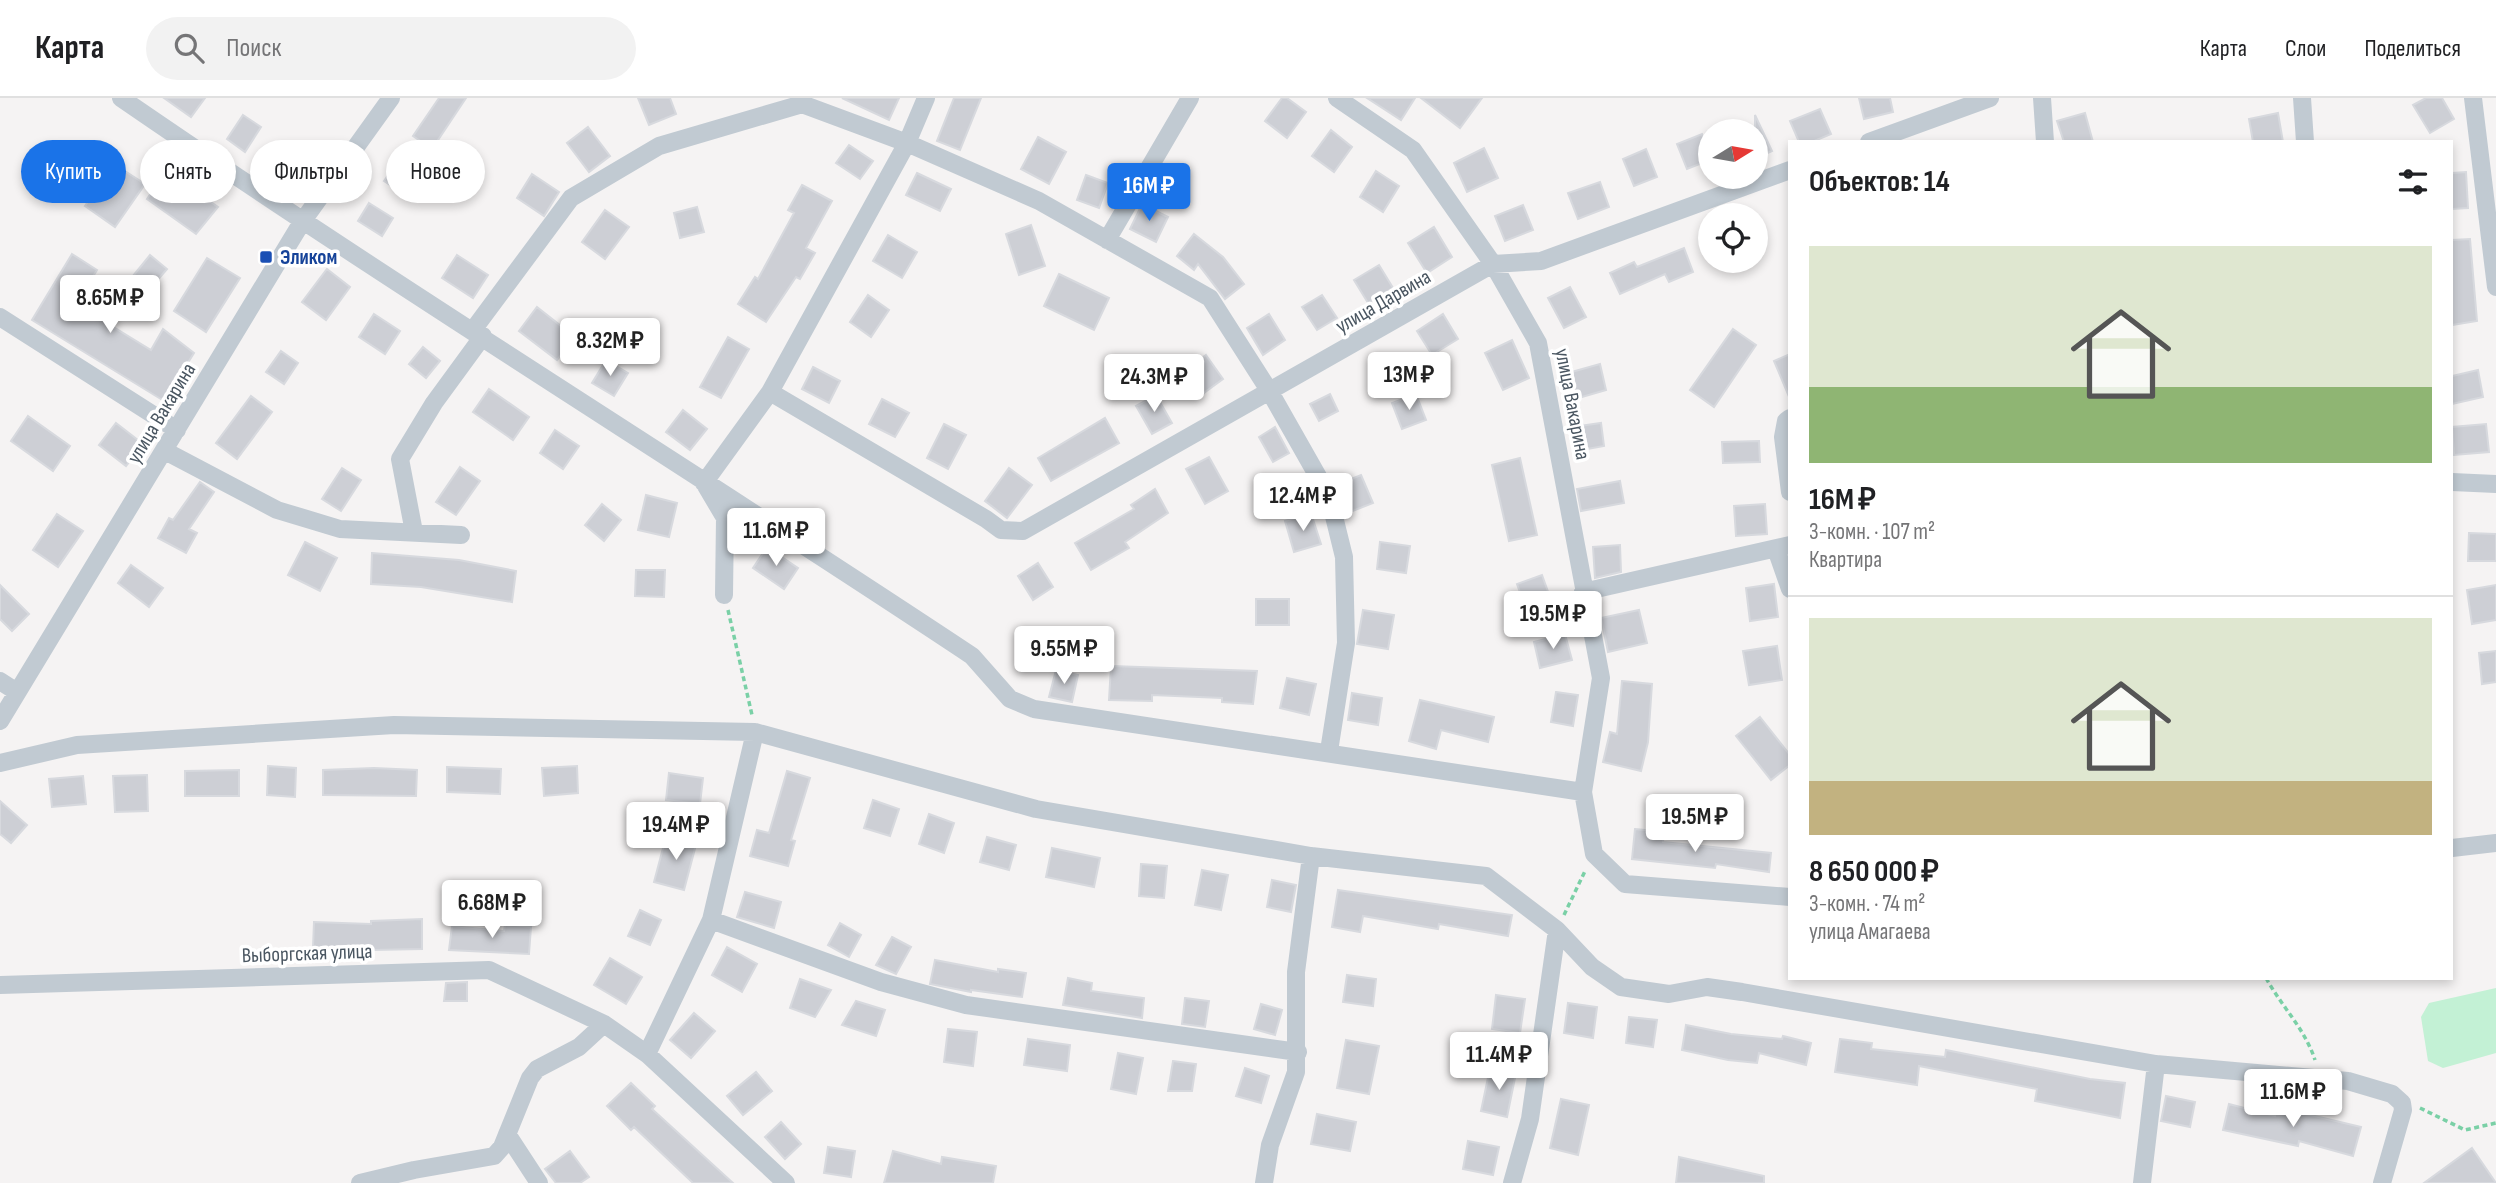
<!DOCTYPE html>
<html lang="ru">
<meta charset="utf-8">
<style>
body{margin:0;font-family:"Sofia Sans Condensed",sans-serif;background:#f2f2f2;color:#202124;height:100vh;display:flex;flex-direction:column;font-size:26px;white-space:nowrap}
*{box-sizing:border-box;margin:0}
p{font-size:23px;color:#757577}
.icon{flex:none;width:38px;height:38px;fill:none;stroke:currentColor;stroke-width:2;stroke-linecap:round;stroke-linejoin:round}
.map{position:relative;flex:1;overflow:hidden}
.panel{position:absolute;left:1788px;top:42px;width:665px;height:840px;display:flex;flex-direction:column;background:#fff;border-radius:0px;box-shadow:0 4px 10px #0003}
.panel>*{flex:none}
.top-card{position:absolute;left:21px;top:42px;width:665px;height:63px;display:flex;gap:14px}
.needle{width:46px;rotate:79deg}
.buttons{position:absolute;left:1698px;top:21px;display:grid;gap:14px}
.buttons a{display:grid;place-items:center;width:70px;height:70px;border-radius:50%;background:#fff;box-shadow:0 4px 10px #0003;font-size:35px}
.price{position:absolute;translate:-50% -60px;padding:0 16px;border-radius:7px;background:#fff;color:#222;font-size:23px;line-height:46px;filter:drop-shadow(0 2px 4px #0008)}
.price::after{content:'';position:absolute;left:50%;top:42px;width:21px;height:16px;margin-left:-10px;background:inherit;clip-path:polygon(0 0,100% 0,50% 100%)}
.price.on{background:#1a73e8;color:#fff}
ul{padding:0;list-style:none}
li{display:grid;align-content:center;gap:14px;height:371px;padding:0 21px}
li+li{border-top:2px solid #e0e0e0}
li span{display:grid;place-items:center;height:217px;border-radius:0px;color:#555}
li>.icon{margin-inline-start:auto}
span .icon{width:126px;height:126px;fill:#fffc;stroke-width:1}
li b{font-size:30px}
h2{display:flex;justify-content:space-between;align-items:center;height:84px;padding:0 21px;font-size:30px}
.pill{padding:0 24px;border-radius:32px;background:#fff;box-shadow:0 4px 10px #0003;font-size:24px;line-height:63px}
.pill.on{background:#1a73e8;color:#fff}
header{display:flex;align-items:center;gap:42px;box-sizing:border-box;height:98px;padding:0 35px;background:#fff;border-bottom:2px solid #e0e0e0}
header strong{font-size:33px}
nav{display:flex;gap:38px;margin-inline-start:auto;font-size:24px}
.search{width:490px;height:63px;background:#f2f2f2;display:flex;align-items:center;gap:18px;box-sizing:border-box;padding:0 24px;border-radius:38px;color:#757577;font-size:26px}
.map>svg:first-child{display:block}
.pitch{fill:#c3f1d5}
.building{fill:#cdcfd5;stroke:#d7d9de;stroke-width:2}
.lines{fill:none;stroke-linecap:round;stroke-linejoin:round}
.path{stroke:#7ad0a6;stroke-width:3.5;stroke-dasharray:5 3.5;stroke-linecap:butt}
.minor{stroke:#c1cad2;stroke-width:18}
.transit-dot{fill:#1a4fb4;stroke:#fff;stroke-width:2.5}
.labels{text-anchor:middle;stroke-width:7;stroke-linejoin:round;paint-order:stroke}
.transit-label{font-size:21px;font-weight:bold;fill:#164399;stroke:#fff;text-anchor:start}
.street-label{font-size:21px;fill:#4a5661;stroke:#fff}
</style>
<header>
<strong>Карта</strong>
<div class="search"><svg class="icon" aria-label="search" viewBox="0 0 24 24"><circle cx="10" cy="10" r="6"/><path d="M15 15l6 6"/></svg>Поиск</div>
<nav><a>Карта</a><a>Слои</a><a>Поделиться</a></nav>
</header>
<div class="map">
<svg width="2496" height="1085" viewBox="0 0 2496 1085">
<rect width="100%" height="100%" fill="#f5f3f3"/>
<path class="pitch" d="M2496,890V955L2443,970L2428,963L2421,919L2429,905Z"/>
<path class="building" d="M164,0H205L191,19Z
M439,0H466L432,51L413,38Z
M638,0H670L676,16L649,27Z
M842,0H899L889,22Z
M954,0H981L960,52L937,43Z
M1282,0H1287L1306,14L1287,40L1265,23Z
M1367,0H1415L1401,22Z
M1421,0H1482L1460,30Z
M1859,0H1890L1893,14L1864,21Z
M2426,0H2442L2454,21L2430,35L2413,7Z
M1820,11L1831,36L1812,44H1799L1790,23Z
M2085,15L2093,44H2064L2057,23Z
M2278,15L2283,44H2253L2249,21Z
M243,17L261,29L245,54L227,41Z
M1755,17L1772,53L1755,61Z
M588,29L610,58L589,74L567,45Z
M1331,32L1352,49L1334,74L1312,58Z
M1702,36L1710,62L1687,71L1677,46Z
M1038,39L1066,54L1049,86L1021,71Z
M849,47L873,63L860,81L836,65Z
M302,49L321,61L308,81L290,69Z
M1484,50L1498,80L1467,94L1454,65Z
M1646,51L1657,79L1634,88L1623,61Z
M114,66L145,86L115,129L85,108Z
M396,66L414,79L402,95L384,83Z
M166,73L218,109L196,136L147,101Z
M1376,73L1399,88L1383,114L1360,99Z
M2466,74L2468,110L2452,111V75Z
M917,75L951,91L940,113L906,97Z
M532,76L559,94L544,118L517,100Z
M1086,77L1108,85L1099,110L1077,102Z
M1600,84L1609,109L1578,121L1568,95Z
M802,87L832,103L806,150L815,155L800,181L796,179L766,224L738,206L755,179L758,181L794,115L788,112Z
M369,105L393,120L382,138L358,123Z
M1142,106L1168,119L1156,144L1130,131Z
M1523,107L1533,132L1505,143L1495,118Z
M697,109L704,134L680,140L674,115Z
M605,112L629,129L605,161L582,144Z
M1031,127L1045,168L1019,177L1006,136Z
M1434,129L1452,159L1427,175L1408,145Z
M1194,136L1223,159L1244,186L1225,201L1198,166L1194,172L1177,158Z
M888,137L917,154L902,180L873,163Z
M2470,141L2477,223L2452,227V142Z
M1684,150L1693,174L1669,184L1665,176L1620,196L1610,175L1634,164L1637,169Z
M72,156L97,172L76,206L151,252L163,231L194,255L164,303L32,222Z
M150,157L167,171L149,192L133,178Z
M457,157L488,177L473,200L442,180Z
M207,160L240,180L206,234L174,213Z
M1379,167L1393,190L1368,205L1354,182Z
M327,171L350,189L326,222L302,204Z
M1059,176L1109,200L1094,232L1044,208Z
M1570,189L1586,219L1564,230L1548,200Z
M868,197L889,212L871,239L850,224Z
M1322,197L1337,220L1317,232L1302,209Z
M537,209L575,239L557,262L519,233Z
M374,216L400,233L385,256L359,239Z
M1269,216L1285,242L1263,257L1247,230Z
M1443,216L1458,241L1432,257L1417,233Z
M1733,231L1756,247L1714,309L1690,292Z
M728,239L749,251L721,300L700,289Z
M1512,242L1529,280L1503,292L1485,255Z
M423,249L440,263L426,280L409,266Z
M281,253L298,265L284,286L266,274Z
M1790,256V301L1774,263Z
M1206,257L1223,281L1201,297L1184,273Z
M606,262L628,275L614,298L592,285Z
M1600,266L1606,292L1575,301L1568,275Z
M813,269L840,283L829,305L802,291Z
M2478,272L2483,299L2452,306V278Z
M489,291L529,319L513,342L473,314Z
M1330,296L1338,313L1319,323L1310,306Z
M1416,296L1426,322L1402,331L1392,305Z
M1156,297L1172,325L1152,336L1136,308Z
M251,298L272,314L237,361L216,345Z
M882,301L909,315L895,339L869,326Z
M683,312L707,331L690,352L666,334Z
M28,318L70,348L53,373L11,343Z
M1105,320L1119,345L1051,383L1038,360Z
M116,325L143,346L126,368L99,347Z
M1601,325L1604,348L1576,353L1572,329Z
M944,326L966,337L948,371L927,360Z
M2486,326L2489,354L2454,357L2452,329Z
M1275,329L1289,355L1273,364L1259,339Z
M555,332L579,348L563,371L540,355Z
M1759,343L1760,364L1723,365L1722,344Z
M1209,359L1228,393L1205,406L1186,371Z
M1520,360L1537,437L1509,443L1492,367Z
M460,369L480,383L456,417L436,404Z
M342,370L361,382L341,413L322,401Z
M1009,370L1032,387L1007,420L985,403Z
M1361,377L1373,405L1345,416L1336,387Z
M1620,383L1624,405L1581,413L1577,391Z
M200,384L214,394L189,431L197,435L186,455L158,440L169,420L173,422Z
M1155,391L1168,415L1125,444L1129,450L1091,472L1075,445L1134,411L1131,407Z
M646,397L677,405L669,439L638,432Z
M602,406L621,422L604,443L585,427Z
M1765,406L1767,436L1736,438L1734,408Z
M1311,415L1321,446L1294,454L1285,423Z
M57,416L83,433L58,469L33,452Z
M2469,435L2496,436V463H2468Z
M305,444L337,460L320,493L288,477Z
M1380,444L1410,448L1406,475L1377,471Z
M1620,447L1621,474L1595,480L1593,449Z
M767,449L798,470L784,491L753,470Z
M372,455L459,462L516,473L512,504L421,489L371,486Z
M1038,465L1053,489L1033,502L1018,478Z
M131,467L163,490L149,509L118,485Z
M636,472H665L664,499L635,498Z
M1542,477L1551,502L1526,511L1517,486Z
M1774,486L1778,519L1750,523L1746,490Z
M0,487L29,516L12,533L0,521Z
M2496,487V522L2472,526L2467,492Z
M1256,501H1289V527H1256Z
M1363,512L1394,517L1388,551L1357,546Z
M1639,512L1647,545L1608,554L1601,520Z
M1565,536L1572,562L1540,570L1534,544Z
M1777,548L1782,582L1749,587L1743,553Z
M2496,553V584L2482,586L2479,555Z
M1111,568L1257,573L1253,606L1222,604V600L1152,597V603L1109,602Z
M1056,572L1078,577L1072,604L1049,599Z
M1287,580L1316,586L1309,617L1280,610Z
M1622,583L1652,586L1648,644L1641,673L1603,664L1610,634L1617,636Z
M1556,594L1578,597L1573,628L1551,624Z
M1352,595L1382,600L1378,627L1348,622Z
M1420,602L1494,619L1488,644L1441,632L1436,651L1409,643Z
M1760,619L1790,657V667L1771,682L1736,638Z
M268,668L296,670L295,699L267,697Z
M577,668L578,695L544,698L542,670Z
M447,669L501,671L500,696L447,694Z
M374,670L417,672L416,698L323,697V672Z
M239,672V698H185V673Z
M787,673L810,680L791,742L795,743L788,768L750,758L757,732L769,735Z
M669,675L703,680L700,706L666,702Z
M147,677L148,713L115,714L113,678Z
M83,678L86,706L52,709L49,681Z
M873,702L899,711L890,738L864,730Z
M0,703L27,727L11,745L0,736Z
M929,716L954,725L944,755L919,746Z
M1635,731L1664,734L1663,744L1771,755L1769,774L1716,766L1715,770L1632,761Z
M667,735L697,743L684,792L654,784Z
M987,739L1016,747L1009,772L980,764Z
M1052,750L1100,760L1094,789L1046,779Z
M1141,766L1167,768L1164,800L1139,798Z
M1202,772L1228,777L1221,812L1195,807Z
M1272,782L1296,787L1291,814L1267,809Z
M1338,792L1512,817L1508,838L1439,826L1438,831L1363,818L1360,834L1332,829Z
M745,794L781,804L774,830L737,819Z
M640,812L661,822L650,847L628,838Z
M422,821V851L372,852L313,849L314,824L371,826V823Z
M840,825L861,837L849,859L828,847Z
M505,826L531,829L529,856L449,852L452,828L504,833Z
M892,839L911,849L896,876L876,867Z
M727,849L757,866L742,894L712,877Z
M610,860L642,879L626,906L594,887Z
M935,862L998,874V871L1026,875L1022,899L971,892V894L930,886Z
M1347,877L1376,881L1373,908L1343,904Z
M1068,880L1092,885L1091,893L1144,900L1142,920L1063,907Z
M800,881L831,892L815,919L790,910Z
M467,884V903H444L446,885Z
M1496,897L1525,901L1520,935L1492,931Z
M1185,900L1209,903L1205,929L1182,926Z
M856,903L885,912L876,938L842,927Z
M1568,905L1597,909L1593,940L1564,935Z
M1261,906L1282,912L1275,937L1254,931Z
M694,915L715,933L691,960L670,942Z
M1629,919L1657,922L1653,949L1626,945Z
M1686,927L1731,936L1782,941L1783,938L1811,945L1806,967L1759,955L1757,965L1728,962L1682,952Z
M948,931L977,934L973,968L944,964Z
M1028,941L1070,947L1067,973L1024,967Z
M1840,941L1872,945L1871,951L1945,959L1946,952L2090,981L2125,985L2120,1020L2035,1003L2037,991L1919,968L1917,987L1835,974Z
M1346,942L1379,948L1369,996L1337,990Z
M1118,955L1143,960L1136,996L1111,991Z
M1173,963L1196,966L1192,993H1168Z
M1245,970L1269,978L1261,1005L1236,998Z
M1490,970L1516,975L1507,1019L1481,1013Z
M756,974L772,993L743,1017L727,998Z
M631,985L655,1008L652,1011L733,1085H693L634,1029L631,1032L607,1008Z
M2166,998L2195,1004L2190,1029L2161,1023Z
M1561,1001L1589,1007L1578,1057L1550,1050Z
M2229,1006L2275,1018L2277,1009L2361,1029L2353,1058L2299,1043L2298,1048L2223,1032Z
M1317,1016L1356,1024L1350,1053L1311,1046Z
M781,1024L801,1046L785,1061L765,1039Z
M1468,1043L1499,1049L1493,1077L1463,1071Z
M828,1049L855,1053L851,1079L824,1075Z
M2472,1050L2496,1085H2424Z
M570,1053L589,1079L580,1085H556L545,1071Z
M893,1053L941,1066L942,1059L996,1068L993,1085H884Z
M1679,1059L1764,1078V1085H1676Z"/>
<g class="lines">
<path class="path" d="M728,512L752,617
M1564,817L1585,773
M2266,880C2282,909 2305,931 2315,962
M2420,1010L2465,1032L2496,1025"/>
<path class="minor" d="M121,0C400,192 689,370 972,558L1010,601L1034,611L1583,694
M1337,0L1413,52L1493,166L1538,245L1601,580L1583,694L1594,756L1625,786L1790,799
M2042,0L2045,44
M2302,0L2305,44
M2473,0L2496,189
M1869,44L1990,0
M1107,142L1190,0
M0,219L177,332
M473,232L571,100L659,48L802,6L907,45L1039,103L1210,200L1270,294L1329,398L1344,459L1346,545L1329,653
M770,294L986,421L1001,432L1023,433L1493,166L1541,163L1790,72
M1790,320L1786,323L1783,339L1790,394
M165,353L277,412L340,431L461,437
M2452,384L2496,386
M704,385L770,294L907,45L926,0
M706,388L725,420L724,497
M414,434L400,361L434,305L483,238
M1776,451L1790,491
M1583,494L1790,447
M0,583L17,594
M0,623L302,124L391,0
M0,665L77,647L394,627L755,634
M2452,750L2496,745
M711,822L881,884L966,907L1298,954
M1557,832L1592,869L1621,889L1669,896L1707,889L1742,894L2156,966L2348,983L2392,996L2402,1005L2403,1012L2382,1085
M0,887L489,872L604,926L647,956L786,1085
M647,956L711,822L755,634L1036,711L1311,758L1486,778L1557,832L1530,1021L1512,1085
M507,1036L539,1085
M360,1085L414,1072L494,1058L502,1049L530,980L537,971L579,949L604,926
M1264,1085L1270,1047L1296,974V874L1311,758
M2142,1085L2156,966"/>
</g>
<rect class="transit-dot" x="259" y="152" width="14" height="14" rx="3.5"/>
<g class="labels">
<g class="transit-label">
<text x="280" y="166">Эликом</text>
</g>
<g class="street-label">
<text transform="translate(1383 203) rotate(-30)" y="7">улица Дарвина</text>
<text transform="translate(1573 306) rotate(79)" y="7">улица Вакарина</text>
<text transform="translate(161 315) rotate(-59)" y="7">улица Вакарина</text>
<text transform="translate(307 855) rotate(-2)" y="7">Выборгская улица</text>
</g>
</g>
</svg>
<div class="buttons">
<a><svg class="needle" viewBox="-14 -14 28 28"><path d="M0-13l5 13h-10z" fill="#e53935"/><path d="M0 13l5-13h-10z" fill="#757577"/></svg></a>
<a><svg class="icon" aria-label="locate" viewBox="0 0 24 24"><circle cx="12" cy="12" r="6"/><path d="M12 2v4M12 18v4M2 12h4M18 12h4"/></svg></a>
</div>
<b class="price on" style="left:1149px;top:125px">16M ₽</b>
<b class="price" style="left:110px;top:237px">8.65M ₽</b>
<b class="price" style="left:610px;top:280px">8.32M ₽</b>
<b class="price" style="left:1409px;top:314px">13M ₽</b>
<b class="price" style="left:1154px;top:316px">24.3M ₽</b>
<b class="price" style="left:1303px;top:435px">12.4M ₽</b>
<b class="price" style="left:776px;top:470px">11.6M ₽</b>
<b class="price" style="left:1553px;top:553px">19.5M ₽</b>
<b class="price" style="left:1064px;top:588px">9.55M ₽</b>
<b class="price" style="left:1695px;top:756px">19.5M ₽</b>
<b class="price" style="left:676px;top:764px">19.4M ₽</b>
<b class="price" style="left:492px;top:842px">6.68M ₽</b>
<b class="price" style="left:1499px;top:994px">11.4M ₽</b>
<b class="price" style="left:2293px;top:1031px">11.6M ₽</b>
<div class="top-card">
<a class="pill on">Купить</a>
<a class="pill">Снять</a>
<a class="pill">Фильтры</a>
<a class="pill">Новое</a>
</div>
<section class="panel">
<h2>Объектов: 14<svg class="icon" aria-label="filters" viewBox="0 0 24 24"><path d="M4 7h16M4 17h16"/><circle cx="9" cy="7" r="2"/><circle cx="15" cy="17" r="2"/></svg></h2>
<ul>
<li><span style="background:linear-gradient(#dfe7d0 65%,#8fb573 0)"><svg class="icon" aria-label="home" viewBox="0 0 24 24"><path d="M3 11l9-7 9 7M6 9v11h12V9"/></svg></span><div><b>16M ₽</b><p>3-комн. · 107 m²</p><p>Квартира</p></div></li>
<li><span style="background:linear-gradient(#dfe7d0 75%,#c2b280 0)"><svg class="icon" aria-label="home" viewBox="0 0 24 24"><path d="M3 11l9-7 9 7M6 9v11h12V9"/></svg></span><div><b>8 650 000 ₽</b><p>3-комн. · 74 m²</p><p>улица Амагаева</p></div></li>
</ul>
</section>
</div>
